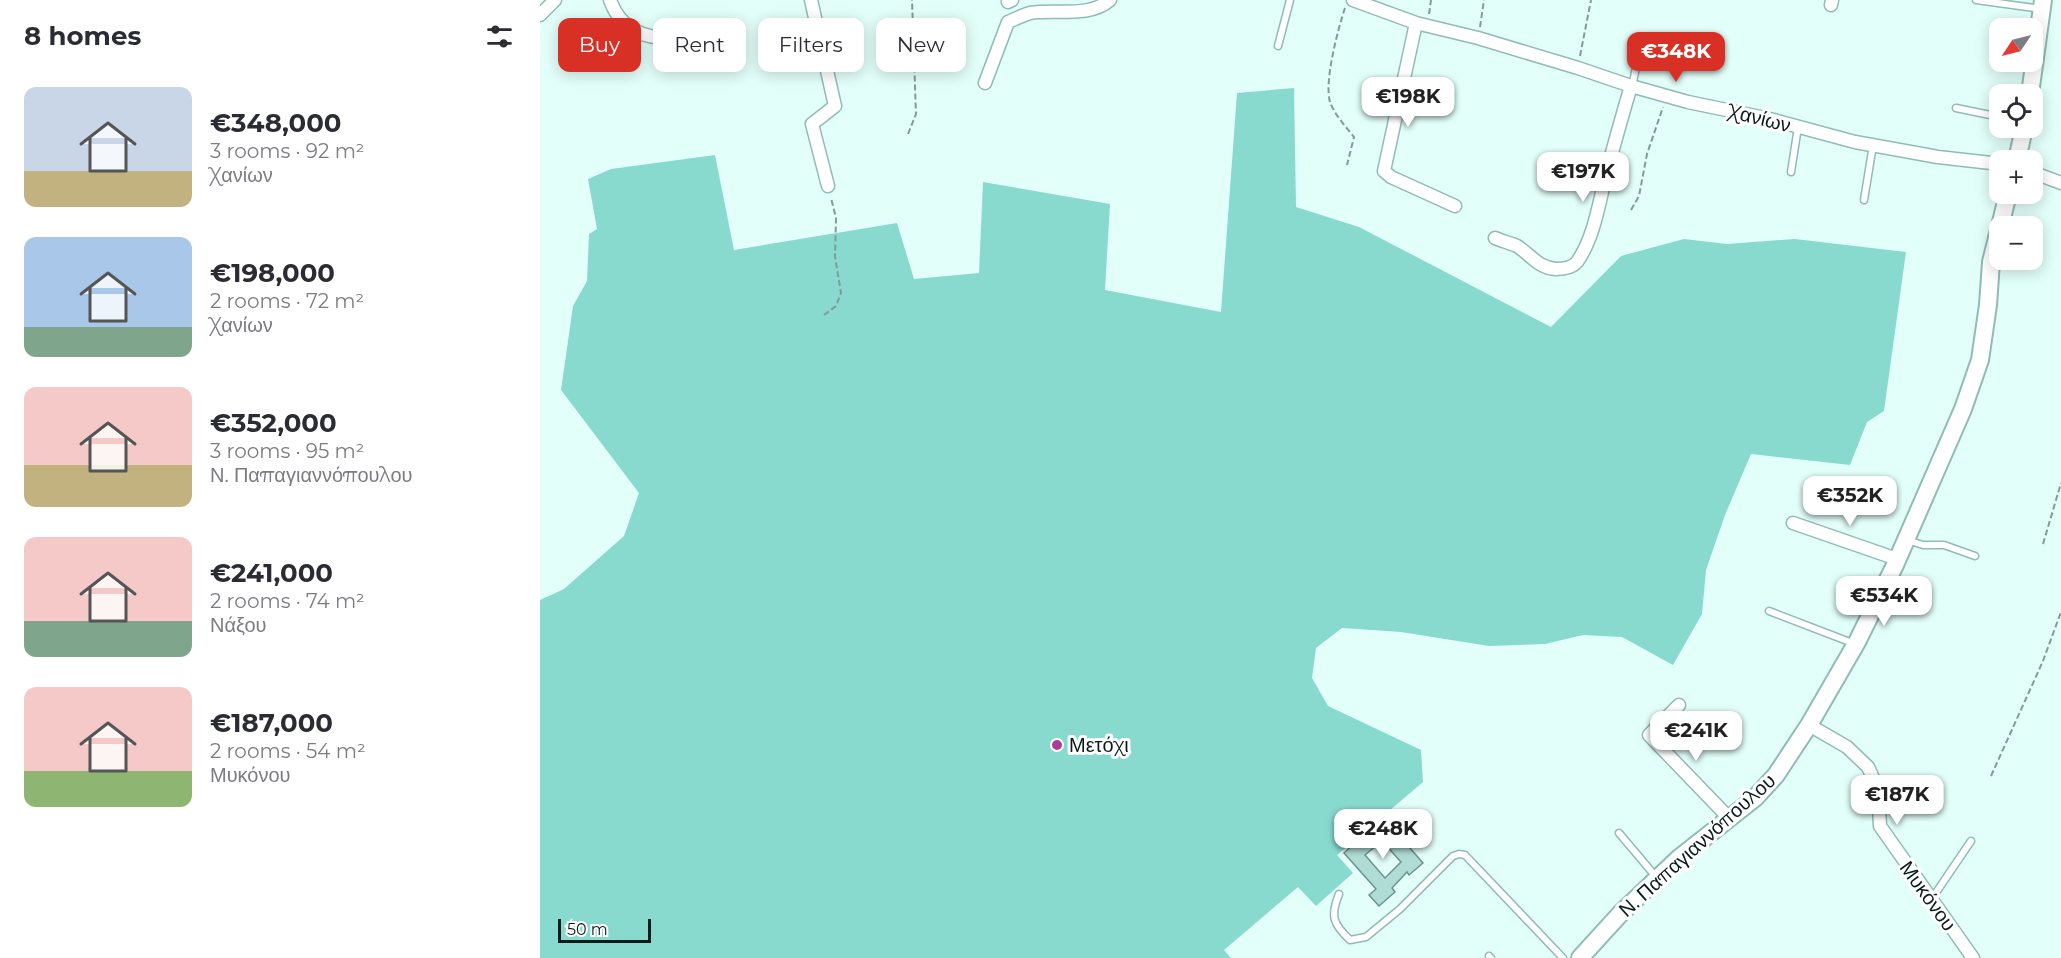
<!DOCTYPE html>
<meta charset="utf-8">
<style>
body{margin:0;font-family:Montserrat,sans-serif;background:#f2f2f3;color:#2b2b33;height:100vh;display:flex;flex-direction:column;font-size:22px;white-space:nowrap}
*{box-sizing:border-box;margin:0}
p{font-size:20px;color:#7c7c81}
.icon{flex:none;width:33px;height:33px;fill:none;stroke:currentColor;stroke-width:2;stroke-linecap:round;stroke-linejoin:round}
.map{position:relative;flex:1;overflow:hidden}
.drawer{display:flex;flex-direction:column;background:#fff;width:540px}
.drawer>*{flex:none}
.hud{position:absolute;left:18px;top:18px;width:570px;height:54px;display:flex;gap:12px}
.needle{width:39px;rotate:235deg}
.tools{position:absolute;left:1449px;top:18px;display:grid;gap:12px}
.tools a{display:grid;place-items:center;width:54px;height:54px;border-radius:12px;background:#fff;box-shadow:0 3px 15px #0003;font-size:30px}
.scale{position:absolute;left:18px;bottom:15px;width:93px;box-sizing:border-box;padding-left:6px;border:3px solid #0a1c1a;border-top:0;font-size:16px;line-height:21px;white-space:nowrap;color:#0a1c1a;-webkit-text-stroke:4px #fff;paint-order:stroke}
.price{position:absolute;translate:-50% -51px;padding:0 14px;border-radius:12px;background:#fff;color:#222;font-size:20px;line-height:39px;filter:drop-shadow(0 2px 3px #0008)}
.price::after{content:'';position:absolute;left:50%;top:36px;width:18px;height:14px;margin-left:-9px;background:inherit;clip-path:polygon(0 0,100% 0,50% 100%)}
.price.active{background:#d93025;color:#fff}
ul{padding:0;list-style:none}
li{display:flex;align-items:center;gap:18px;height:150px;padding:0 24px}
li span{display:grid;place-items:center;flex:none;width:168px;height:120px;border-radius:12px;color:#555}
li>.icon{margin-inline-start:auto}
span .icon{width:72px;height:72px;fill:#fffc;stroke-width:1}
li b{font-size:26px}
h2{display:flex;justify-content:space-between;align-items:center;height:72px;padding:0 24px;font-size:26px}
.chip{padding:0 21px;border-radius:12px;background:#fff;box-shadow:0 3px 15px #0003;font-size:21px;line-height:54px}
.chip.active{background:#d93025;color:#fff}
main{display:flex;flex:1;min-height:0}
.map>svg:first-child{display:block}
.green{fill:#88dacf}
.building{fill:#afddd6;stroke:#68958e;stroke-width:1.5;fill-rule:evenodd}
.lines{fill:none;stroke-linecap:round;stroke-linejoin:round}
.lane-casing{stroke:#8fbcb5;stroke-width:9}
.street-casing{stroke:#8fbcb5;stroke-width:15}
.secondary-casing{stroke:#8fbcb5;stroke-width:20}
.path{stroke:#839b97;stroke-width:2;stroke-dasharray:6 3;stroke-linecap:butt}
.lane{stroke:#fff;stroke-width:6}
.street{stroke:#fff;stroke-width:12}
.secondary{stroke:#fff;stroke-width:16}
.poi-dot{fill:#ab3c99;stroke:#fff;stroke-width:2}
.labels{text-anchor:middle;stroke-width:6;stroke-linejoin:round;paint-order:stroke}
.street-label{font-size:20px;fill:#0a1c1a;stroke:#fff}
.poi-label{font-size:20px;fill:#0a1c1a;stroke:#fff;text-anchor:start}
</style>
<main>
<section class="drawer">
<h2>8 homes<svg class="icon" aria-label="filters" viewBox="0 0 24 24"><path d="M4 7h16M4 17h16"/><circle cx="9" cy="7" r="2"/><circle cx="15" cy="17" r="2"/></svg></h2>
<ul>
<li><span style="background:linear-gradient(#c9d6e8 70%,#c2b280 0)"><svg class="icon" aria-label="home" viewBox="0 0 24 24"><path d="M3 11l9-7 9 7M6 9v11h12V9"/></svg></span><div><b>€348,000</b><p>3 rooms · 92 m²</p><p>Χανίων</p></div></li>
<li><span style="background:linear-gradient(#a9c7e8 75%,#7fa58c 0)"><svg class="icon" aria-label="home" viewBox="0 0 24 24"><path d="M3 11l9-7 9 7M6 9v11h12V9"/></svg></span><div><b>€198,000</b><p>2 rooms · 72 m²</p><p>Χανίων</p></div></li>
<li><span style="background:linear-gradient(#f6c9c9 65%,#c2b280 0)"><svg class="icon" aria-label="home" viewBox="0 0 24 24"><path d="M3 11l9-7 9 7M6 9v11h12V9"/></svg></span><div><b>€352,000</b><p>3 rooms · 95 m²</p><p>Ν. Παπαγιαννόπουλου</p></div></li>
<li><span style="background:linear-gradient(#f6c9c9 70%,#7fa58c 0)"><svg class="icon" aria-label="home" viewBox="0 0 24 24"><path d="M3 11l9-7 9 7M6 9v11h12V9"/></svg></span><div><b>€241,000</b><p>2 rooms · 74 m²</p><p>Νάξου</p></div></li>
<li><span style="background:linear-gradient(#f6c9c9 70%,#8fb573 0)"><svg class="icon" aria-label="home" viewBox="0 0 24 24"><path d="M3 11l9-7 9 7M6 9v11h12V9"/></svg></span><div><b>€187,000</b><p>2 rooms · 54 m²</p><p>Μυκόνου</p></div></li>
</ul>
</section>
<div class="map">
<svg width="1521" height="958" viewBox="0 0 1521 958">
<rect width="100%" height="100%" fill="#e3fffa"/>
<path class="green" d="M754,88L756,207L819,227L1011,327L1081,256L1144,239L1187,244L1255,239L1366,252L1344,411L1327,422L1310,465L1211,454L1185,515L1166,570L1162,614L1133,665L1082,637L1043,635L1005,644L949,646L861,632L802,628L776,648L772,678L788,706L881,750L883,782L797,855L813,873L776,906L758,887L684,950L691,958H0V600L24,589L84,536L99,493L21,390L33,306L47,281L49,234L57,229L48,179L71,169L175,155L194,250L357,223L374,279L439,273L443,182L570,204L565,290L681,312L697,93Z"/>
<path class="building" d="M837,822L844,828L849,824L883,863L869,875L867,872L852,888L855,892L839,906L829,895L836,889L804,853ZM842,841L861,862L845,878L825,855Z"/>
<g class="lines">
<g class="lane-casing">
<path id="lane" d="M1436,0L1502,9
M738,46L750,0
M1092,86L1102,41
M1416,108L1460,117
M1251,172L1258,127
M1324,200L1333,145
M1367,540L1383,545H1404L1435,556
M1229,611L1315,644
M1079,833L1117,878
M799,894C790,916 793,924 810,940L826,937L860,909L913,856L919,854L925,855L1023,958
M1391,900L1431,841
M949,956L951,958"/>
</g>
<g class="street-casing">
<path id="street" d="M70,0C81,30 103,38 133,39
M271,0L295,106L272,124L288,186
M813,0L876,23L938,38L1038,68L1091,86L1148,102L1230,119L1315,142L1398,157L1460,164
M468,2L472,0
M1291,5L1292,0
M0,15L15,0
M876,23L844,171L851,177L915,206
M445,83L468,22C475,19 483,15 490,13C516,9 549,18 570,0
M1492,172L1521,183
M955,238C962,241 970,243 977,246C990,254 998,268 1016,269C1023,269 1032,268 1037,262C1054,238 1059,203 1066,175C1074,145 1082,116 1091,86
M1253,523L1357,559
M1139,705L1109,735L1190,819
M1269,725L1307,747L1328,767L1338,789L1340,826L1433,958"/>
</g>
<g class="secondary-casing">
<path id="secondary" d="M1490,94L1503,0
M1477,160L1484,128
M1040,958L1081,913L1139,858L1215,798L1236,775L1269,725L1317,642L1355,565L1423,409L1440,360L1448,305L1451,262L1468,194"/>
</g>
<path class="path" d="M805,8C798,29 784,81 790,102C794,114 806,127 814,137L807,165
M889,14L891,0
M940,27L944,0
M1040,56L1051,0
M368,134L376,114L372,0
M1091,210L1099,196L1107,154L1123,107
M284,315L296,306L301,293L295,257L296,218L291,198
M1503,544L1521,483
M1451,776L1503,661L1521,612"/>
<use href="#lane" class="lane"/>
<use href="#street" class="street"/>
<use href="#secondary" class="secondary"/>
</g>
<circle class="poi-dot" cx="517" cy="745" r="6"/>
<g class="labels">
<g class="street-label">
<text transform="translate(1220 118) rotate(14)" y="7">Χανίων</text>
<text transform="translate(1157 845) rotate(-42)" y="7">Ν. Παπαγιαννόπουλου</text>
<text transform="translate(1388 896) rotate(54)" y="7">Μυκόνου</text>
</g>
<g class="poi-label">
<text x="529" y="752">Μετόχι</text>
</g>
</g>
</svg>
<div class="tools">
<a><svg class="needle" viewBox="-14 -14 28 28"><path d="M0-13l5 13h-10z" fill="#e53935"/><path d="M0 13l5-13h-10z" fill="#7c7c81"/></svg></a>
<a><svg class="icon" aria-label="locate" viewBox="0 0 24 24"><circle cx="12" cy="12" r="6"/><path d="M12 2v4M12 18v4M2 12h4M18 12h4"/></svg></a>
<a>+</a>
<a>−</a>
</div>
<div class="scale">50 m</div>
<b class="price active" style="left:1136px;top:83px">€348K</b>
<b class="price" style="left:868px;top:128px">€198K</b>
<b class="price" style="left:1043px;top:203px">€197K</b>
<b class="price" style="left:1310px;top:527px">€352K</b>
<b class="price" style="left:1344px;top:627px">€534K</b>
<b class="price" style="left:1156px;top:762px">€241K</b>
<b class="price" style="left:1357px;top:826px">€187K</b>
<b class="price" style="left:843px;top:860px">€248K</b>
<div class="hud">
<a class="chip active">Buy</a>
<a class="chip">Rent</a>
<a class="chip">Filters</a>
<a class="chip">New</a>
</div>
</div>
</main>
